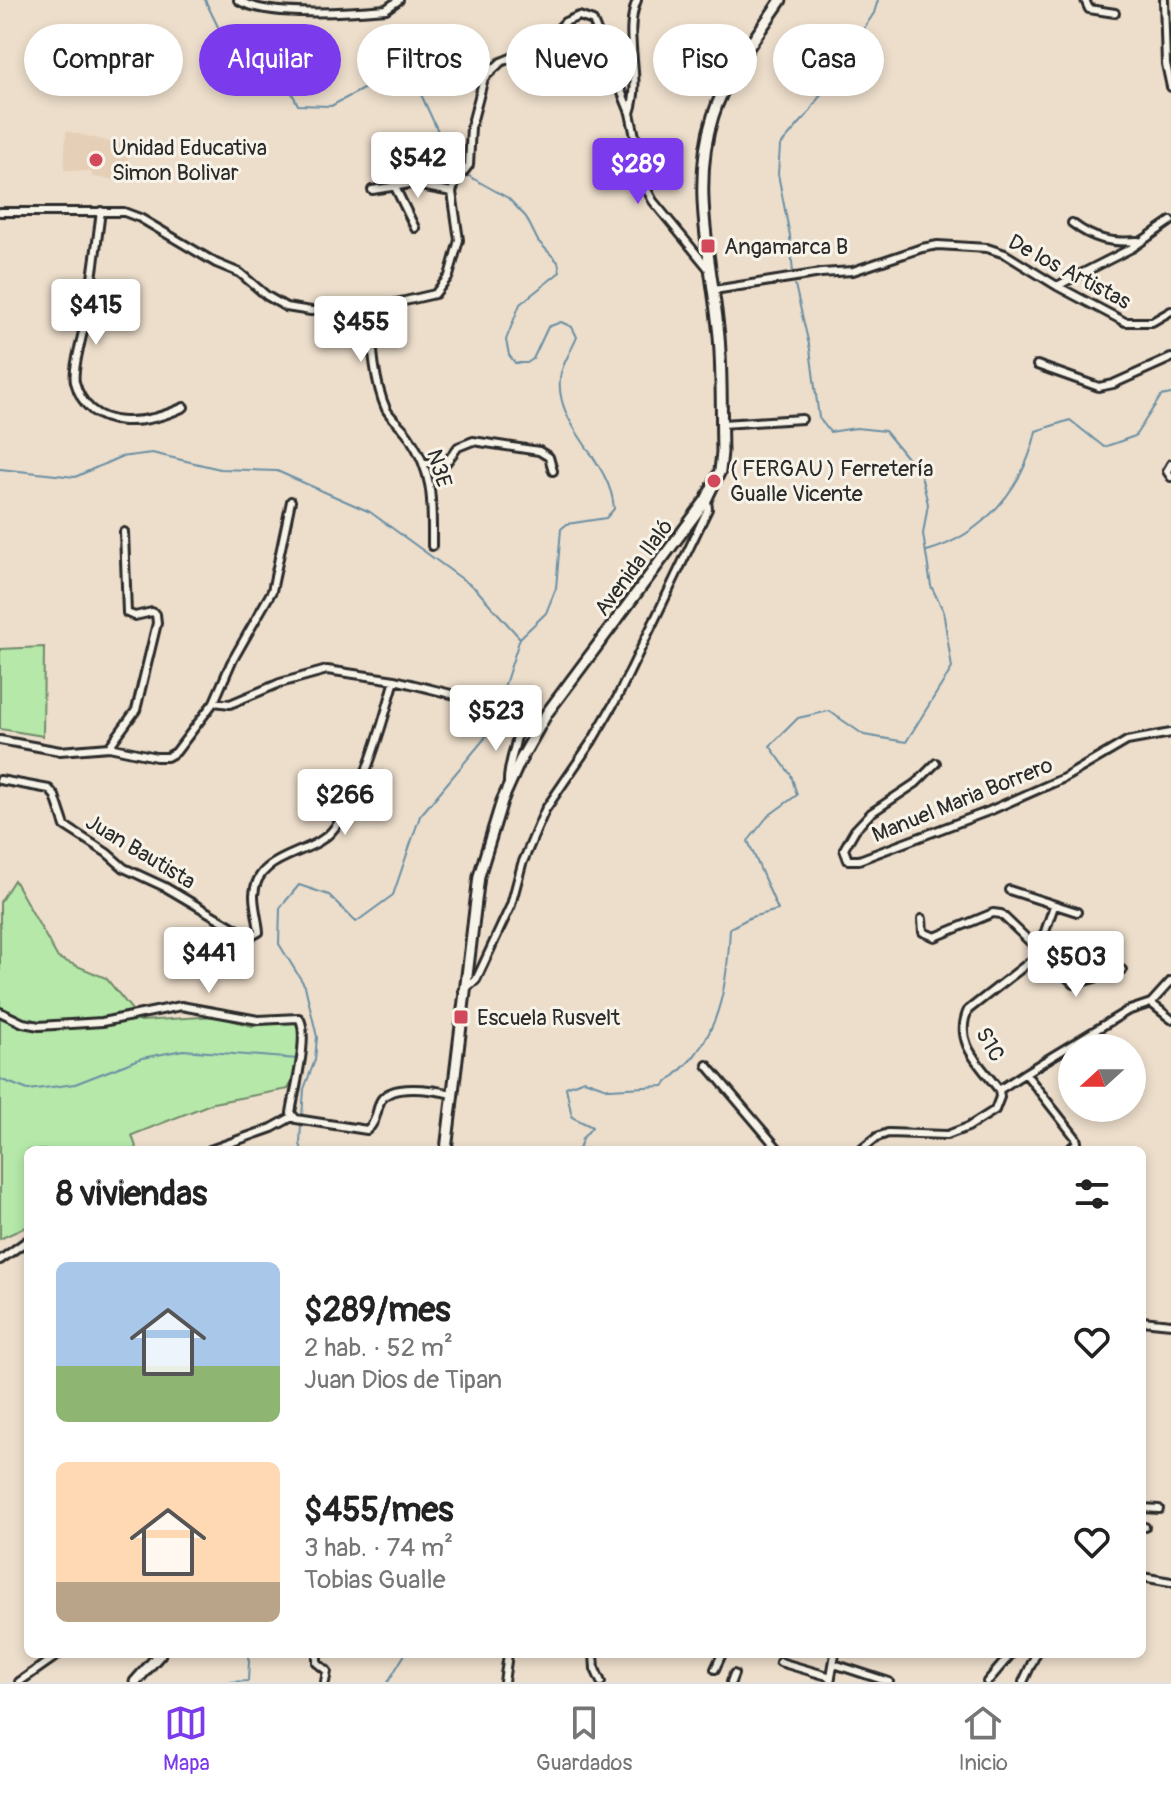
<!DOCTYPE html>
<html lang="es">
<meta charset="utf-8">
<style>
body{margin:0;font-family:Pangolin,sans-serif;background:#f6f6f6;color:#222;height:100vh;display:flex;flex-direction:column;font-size:30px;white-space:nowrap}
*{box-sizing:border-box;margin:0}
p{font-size:26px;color:#767676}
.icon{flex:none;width:44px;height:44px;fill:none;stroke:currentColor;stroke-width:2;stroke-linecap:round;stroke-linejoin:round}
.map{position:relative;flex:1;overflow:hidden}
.side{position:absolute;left:24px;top:1146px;width:1122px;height:512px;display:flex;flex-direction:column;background:#fff;border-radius:12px;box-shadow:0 4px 12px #0003}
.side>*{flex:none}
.hud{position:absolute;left:24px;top:24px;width:1124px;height:72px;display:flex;gap:16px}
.needle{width:52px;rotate:249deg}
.fabs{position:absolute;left:1058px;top:1034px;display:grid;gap:16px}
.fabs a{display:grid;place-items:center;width:88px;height:88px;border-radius:50%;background:#fff;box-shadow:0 4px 12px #0003;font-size:40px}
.price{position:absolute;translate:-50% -68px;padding:0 18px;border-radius:8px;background:#fff;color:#222;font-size:26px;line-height:52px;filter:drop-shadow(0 2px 4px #0008)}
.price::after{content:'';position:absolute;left:50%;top:48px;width:24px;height:18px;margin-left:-12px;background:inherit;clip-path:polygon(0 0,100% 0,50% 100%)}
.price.current{background:#7c3aed;color:#fff}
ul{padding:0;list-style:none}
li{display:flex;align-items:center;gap:24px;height:200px;padding:0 32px}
li span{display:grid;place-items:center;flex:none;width:224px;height:160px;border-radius:12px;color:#555}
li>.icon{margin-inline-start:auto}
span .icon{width:96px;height:96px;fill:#fffc;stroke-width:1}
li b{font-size:34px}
h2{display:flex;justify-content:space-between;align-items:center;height:96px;padding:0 32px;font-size:34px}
.pill{padding:0 28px;border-radius:36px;background:#fff;box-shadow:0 4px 12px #0003;font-size:28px;line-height:72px}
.pill.current{background:#7c3aed;color:#fff}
.menu{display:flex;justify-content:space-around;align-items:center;height:112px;border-top:2px solid #e0e0e0;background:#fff;font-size:22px;color:#767676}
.menu a{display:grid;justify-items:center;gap:4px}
.menu .current{color:#7c3aed}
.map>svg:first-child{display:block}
.built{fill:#e6cfb7}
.green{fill:#b5e8a9;stroke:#708a6a;stroke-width:2}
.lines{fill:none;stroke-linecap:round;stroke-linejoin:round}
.stream{stroke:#6a8fa4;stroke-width:2}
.street-casing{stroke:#2b2b2b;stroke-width:12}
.secondary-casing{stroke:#2b2b2b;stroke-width:15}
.street{stroke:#f7f3e8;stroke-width:6}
.secondary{stroke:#f7f3e8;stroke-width:9}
.poi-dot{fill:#d1495b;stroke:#f7f3e8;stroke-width:3}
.labels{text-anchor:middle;stroke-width:6;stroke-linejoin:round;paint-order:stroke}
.poi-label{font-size:22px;fill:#2b2b2b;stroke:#f7f3e8;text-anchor:start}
.street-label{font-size:22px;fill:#2b2b2b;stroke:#f7f3e8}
</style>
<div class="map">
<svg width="1171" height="1682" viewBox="0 0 1171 1682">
<rect width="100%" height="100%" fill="#eddecb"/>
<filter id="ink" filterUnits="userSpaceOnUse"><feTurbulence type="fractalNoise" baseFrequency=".0125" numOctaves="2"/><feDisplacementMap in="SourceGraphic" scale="16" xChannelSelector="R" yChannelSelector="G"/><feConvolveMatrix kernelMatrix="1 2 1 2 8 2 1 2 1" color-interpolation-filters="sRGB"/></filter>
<g filter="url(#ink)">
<path class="built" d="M66,131L127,146L130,150L124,181L92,177L91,172L64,170Z"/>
<path class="green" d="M44,647L43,736L0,729V649Z
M14,880L58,958L106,978L141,1021L216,1016L252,1026L295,1020C305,1047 303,1065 288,1089L213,1103L132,1135L137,1150H28V1226L0,1239V902Z"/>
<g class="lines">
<path class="stream" d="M205,0L222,35L247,68L290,83L292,93L298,105L331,106L382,79L406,71L413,77L454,166L460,170
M465,174L508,198L526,217L538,241L558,262L560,272L520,304L506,340L509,355L515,363H527L533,359L548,327L561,322L572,327L577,337C572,350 561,365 560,378C555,428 611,459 614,509L606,518L567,524L561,529L556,588L546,613L520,638L499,703
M793,274L790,236L778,174L780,146L808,114L874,13L878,0
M0,469L75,477L120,457L152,453L220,469L277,471L370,512L476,589L519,637
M927,551C983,535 1024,488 1036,431L1070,420L1104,447L1135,436L1161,396L1171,394
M0,1079L28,1090L75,1084L142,1058L183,1050L298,1059
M302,1117L304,1089L315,1060L317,1037L305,986L279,944L280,908L299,885L329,895L356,922L393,895L420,816L485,738L496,709
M301,1124L300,1144L302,1150
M579,1150L582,1139L592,1127L572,1117L566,1087L584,1080L610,1089L663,1086C674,1076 686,1066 695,1055C723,1020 728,971 730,928L751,917L778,910L748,841L768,816L797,795L791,775L770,746L798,718L829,711L864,735L906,742L952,668L943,610L931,586L923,534L928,504L921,475L885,431L856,428L830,432L819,418L810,349L795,285
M229,1682L248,1681L249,1661L247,1654
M388,1682L405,1654"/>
<g class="street-casing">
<path id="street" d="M238,0C265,18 352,12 386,9L399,0
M1085,0L1089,9L1115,13
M1164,0L1166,64L1171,87
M630,113C643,76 622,37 637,0
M394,185L415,228
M372,190L410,184L452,192
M101,211C96,248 92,285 85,321C83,337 72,368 75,382C89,435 148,424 184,407
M0,212H124L140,218L216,263L240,273L267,296L286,307L311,311L370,309L435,294L449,276L459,240L452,192L455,183L469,165L471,127L484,78L501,62L544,44L565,22L579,16L593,21L630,113L646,188L653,201L709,269
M1072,223C1094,240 1111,243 1138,241
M1057,286L1132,248L1171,221
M714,290L821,273L853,271L922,248L938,245L987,248L1005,254L1057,286L1125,322H1152L1171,311
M370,309C372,341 373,379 386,409C391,419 404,427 410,438C434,475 432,503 432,546
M1037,365L1099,387L1113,384L1171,358
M722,424L802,419
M425,463H446L458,447L473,441L539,451L549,457L553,471
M1171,464L1167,471L1171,477
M214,702L231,663L272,591L291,501
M0,740L60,751L109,747L156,757H167L176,752L214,702L230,704L280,683L327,670L395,680L515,710C526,727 507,760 508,782
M109,747L136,710L157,623L156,614L152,612L135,616L127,613L124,532
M936,763L916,783L871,813L855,830L844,849L848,860H859L989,811L1064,778L1127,741L1171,733
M0,780L49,789L55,796L65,826L107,853L124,868L165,887L250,937L259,932C258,920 254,907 254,895C256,854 309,856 331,832C365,794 381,727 395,680
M1009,890L1077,912
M922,919L923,932L935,937L993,913L1001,914L1074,984L1122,970
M463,991L476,980L511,905L522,864L545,810L592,741L617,698L708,509L707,501
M1151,1003L1171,981
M1151,1003L1171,1019
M0,1012L23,1023L39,1026L102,1022L181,1006L258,1020L299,1018C310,1034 294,1092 291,1113L296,1119L367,1130C376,1123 376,1112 380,1102C389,1082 435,1090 452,1094
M707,1065L779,1150
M1025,1073L1127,1011L1151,1003
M999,1090C980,1064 953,1043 968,1010L1036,957L1054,906
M999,1090L1025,1073L1076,1138L1077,1142L1069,1150
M210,1150L272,1128L292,1117
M861,1150L877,1137L888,1133L947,1135L968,1127L995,1110L1000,1097L999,1090
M0,1260L28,1240
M1142,1321L1171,1324
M1142,1508L1159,1509
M1142,1527H1145
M1142,1577L1171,1582
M317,1654V1663L327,1671L325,1682
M594,1654L595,1669L601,1682
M780,1662L831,1677
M834,1664L889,1682
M715,1669L722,1654
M19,1682L59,1654
M504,1682L508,1654
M731,1682L734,1674
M830,1682L835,1654
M987,1682L1011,1654
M1023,1682L1036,1654"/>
</g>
<g class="secondary-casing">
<path id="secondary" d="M446,1150L479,876L502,801L520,761L547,713L706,500L720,471L722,452C721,414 722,374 719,336C712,264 690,187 713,116C727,73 756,37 781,0
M135,1682L160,1654"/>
</g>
<use href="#street" class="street"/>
<use href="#secondary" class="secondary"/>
</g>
</g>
<g class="poi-dot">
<circle cx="96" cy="160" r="8"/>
<rect x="700" y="238" width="16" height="16" rx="4"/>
<circle cx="714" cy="481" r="8"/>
<rect x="453" y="1009" width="16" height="16" rx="4"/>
</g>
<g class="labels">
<g class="poi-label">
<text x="112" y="155">Unidad Educativa<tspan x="112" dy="25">Simon Bolivar</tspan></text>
<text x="724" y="254">Angamarca B</text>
<text x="730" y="476">( FERGAU ) Ferretería<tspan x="730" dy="25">Gualle Vicente</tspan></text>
<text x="477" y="1025">Escuela Rusvelt</text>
</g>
<g class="street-label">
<text transform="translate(1070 271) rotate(28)" y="8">De los Artistas</text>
<text transform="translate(440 468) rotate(73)" y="8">N3E</text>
<text transform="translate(633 567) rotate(-53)" y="8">Avenida Ilaló</text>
<text transform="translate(962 799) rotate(-22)" y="8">Manuel Maria Borrero</text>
<text transform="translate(141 851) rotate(31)" y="8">Juan Bautista</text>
<text transform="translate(991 1044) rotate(60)" y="8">S1C</text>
</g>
</g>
</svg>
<div class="fabs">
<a><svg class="needle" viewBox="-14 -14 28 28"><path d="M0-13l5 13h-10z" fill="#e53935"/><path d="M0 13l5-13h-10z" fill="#767676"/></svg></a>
</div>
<b class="price" style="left:418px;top:200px">$542</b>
<b class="price current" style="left:638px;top:206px">$289</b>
<b class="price" style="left:96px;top:347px">$415</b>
<b class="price" style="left:361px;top:364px">$455</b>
<b class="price" style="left:496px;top:753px">$523</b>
<b class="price" style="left:345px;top:837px">$266</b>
<b class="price" style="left:209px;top:995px">$441</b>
<b class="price" style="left:1076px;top:999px">$503</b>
<div class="hud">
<a class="pill">Comprar</a>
<a class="pill current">Alquilar</a>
<a class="pill">Filtros</a>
<a class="pill">Nuevo</a>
<a class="pill">Piso</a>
<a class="pill">Casa</a>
</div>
<section class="side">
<h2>8 viviendas<svg class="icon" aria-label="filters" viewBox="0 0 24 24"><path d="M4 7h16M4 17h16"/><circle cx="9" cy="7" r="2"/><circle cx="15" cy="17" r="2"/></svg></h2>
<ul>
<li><span style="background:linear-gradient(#a9c7e8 65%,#8fb573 0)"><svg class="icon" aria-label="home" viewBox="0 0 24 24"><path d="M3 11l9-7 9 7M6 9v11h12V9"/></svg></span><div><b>$289/mes</b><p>2 hab. · 52 m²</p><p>Juan Dios de Tipan</p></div><svg class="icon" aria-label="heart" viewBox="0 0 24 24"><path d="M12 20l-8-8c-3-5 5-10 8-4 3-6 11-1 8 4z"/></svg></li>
<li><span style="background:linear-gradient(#ffd9b3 75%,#b9a48a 0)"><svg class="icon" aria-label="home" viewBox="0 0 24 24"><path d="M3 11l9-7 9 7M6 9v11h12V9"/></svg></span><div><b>$455/mes</b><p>3 hab. · 74 m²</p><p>Tobias Gualle</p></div><svg class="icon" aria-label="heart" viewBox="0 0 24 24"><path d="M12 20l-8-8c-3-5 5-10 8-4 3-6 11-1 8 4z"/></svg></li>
</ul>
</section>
</div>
<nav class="menu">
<a class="current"><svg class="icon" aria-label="map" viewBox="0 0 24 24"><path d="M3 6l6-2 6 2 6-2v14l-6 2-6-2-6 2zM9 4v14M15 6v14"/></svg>Mapa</a>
<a><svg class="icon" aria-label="saved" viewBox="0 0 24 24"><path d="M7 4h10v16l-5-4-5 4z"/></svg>Guardados</a>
<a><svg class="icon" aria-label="home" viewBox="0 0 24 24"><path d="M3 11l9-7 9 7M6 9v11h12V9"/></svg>Inicio</a>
</nav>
